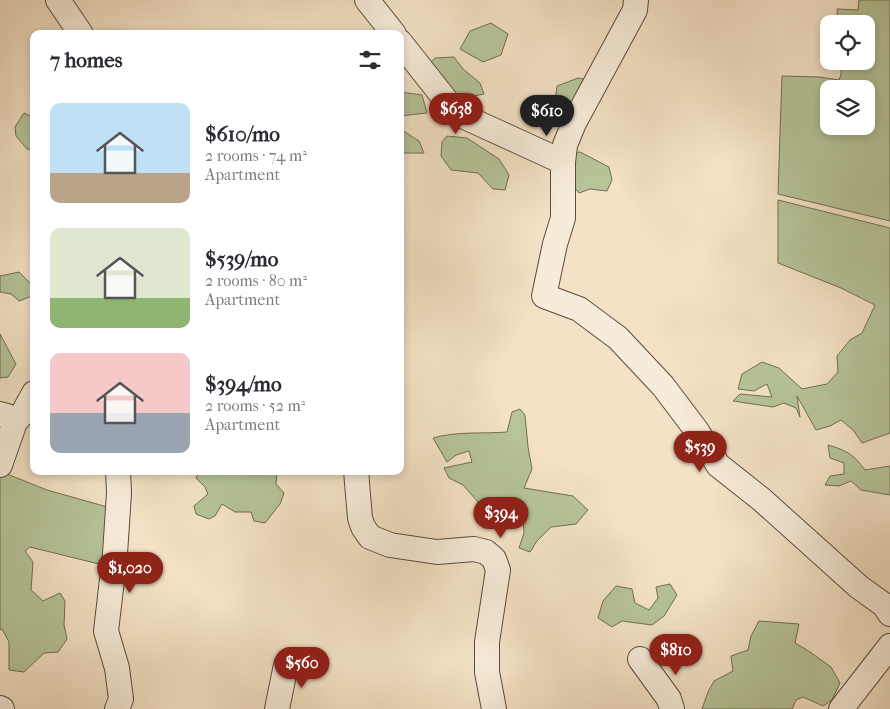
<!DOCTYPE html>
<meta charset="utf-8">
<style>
body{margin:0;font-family:"IM FELL French Canon",serif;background:#f7f7f7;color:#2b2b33;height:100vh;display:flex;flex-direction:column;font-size:19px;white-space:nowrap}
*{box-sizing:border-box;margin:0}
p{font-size:16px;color:#7c7c81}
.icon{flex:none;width:28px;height:28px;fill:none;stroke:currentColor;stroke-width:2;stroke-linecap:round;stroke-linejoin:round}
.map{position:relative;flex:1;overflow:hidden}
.drawer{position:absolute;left:30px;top:30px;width:374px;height:445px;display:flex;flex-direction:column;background:#fff;border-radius:10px;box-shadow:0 2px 8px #0003}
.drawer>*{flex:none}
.controls{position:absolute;left:820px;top:15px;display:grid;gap:10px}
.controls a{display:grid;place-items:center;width:55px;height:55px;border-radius:10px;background:#fff;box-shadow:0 2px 8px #0003;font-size:25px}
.price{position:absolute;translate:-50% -42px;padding:0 11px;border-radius:18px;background:#8f2418;color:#fff;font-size:16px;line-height:32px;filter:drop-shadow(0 1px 2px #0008)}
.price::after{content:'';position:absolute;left:50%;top:30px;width:15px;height:11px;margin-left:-8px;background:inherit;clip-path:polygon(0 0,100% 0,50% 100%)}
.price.current{background:#222;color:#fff}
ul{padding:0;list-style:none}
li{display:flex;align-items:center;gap:15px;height:125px;padding:0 20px}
li span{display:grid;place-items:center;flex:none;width:140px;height:100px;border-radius:10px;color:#555}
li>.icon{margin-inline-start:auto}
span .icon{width:60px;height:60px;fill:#fffc;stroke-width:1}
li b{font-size:21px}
h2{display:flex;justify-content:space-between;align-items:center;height:60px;padding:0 20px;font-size:21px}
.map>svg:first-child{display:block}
.green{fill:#b6c498;stroke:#706e54;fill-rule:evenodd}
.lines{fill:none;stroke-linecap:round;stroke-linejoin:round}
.minor-casing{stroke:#5d4b3d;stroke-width:26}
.minor{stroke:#f7ecd9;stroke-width:24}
</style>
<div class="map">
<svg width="890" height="709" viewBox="0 0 890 709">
<rect width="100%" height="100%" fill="#f3e2c5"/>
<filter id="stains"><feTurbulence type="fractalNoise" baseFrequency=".004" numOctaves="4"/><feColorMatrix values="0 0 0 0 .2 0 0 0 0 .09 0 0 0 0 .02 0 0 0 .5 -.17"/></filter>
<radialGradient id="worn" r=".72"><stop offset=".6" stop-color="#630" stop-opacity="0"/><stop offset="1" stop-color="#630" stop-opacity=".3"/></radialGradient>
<path class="green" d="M859,0H890V221L778,194L782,76L820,77L839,80L841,75V61H866V24H838L837,9L858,10ZM829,89H866V126H829Z
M491,23L508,34L501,55L483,62L460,49L470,31Z
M454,57L463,69L480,83L484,94L464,98L418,85L415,77L435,58Z
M578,78L589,80L566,114L554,109L557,86Z
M400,92L422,95L427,113L400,116Z
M24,113L34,118V150L27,149L16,136L15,127Z
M400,129L419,141L424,153H403L400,148Z
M447,136L467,138L499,159L509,175L505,190L493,189L478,173L451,170L441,156L442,142Z
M580,152L609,167L612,180L607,191L590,189L579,193L570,182L571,153Z
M778,200L890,228V433L862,443L854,431L841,420L830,426L816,430L797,396L800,417L796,408L784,403L773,407L733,401L740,394L772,397L767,384L754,391L738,389L742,374L762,362L779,368L802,389L827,384L838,372L837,356L850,340L862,333L875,305L841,288L778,263Z
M19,272L31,284L32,296L19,301L11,294L0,292V276Z
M0,334L16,364L8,377L0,378Z
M520,409L525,415L528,447L532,469L524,488L573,496L588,510L576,524L551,527L537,541L530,552L519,548L524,533L523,517L511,505H500L499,518L488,526L478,514V502L463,485L449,478L444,468L472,462L469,451L456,455L447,462L433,438C457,431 482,434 507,432L512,412Z
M828,445C848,451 853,454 865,470L890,466V495L861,490L851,481L839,486L825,485L830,476L844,474V463L830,458Z
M210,471H292L277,473L276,484L284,493L280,504L265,523L254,521L251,512H235L222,504L215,516L209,519L196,514L194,506L208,494L205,487L196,478L198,474Z
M2,472L47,490L111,508L107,566L30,547L25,551L33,562L31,590L43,601L60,593L65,601L64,625L67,639L58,652L44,653L24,672L9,670V642L2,629L0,630V477Z
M670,584L677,595L664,616L652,625L622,621L612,627L598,618L603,601L616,586L632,589L635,603L649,610L658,598L656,587Z
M759,621L799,624L795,643L810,652L831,667L840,683L832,700L823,706L803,697L796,700L792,709H702L708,692L714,681L733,671L731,656L748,650L751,636Z"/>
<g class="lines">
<g class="minor-casing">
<path id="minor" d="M58,0L81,34
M367,0L394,34
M636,0L635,10L574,123L565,145L563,162V218L555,244L544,296L579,309L618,338L663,386L697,431L718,465L761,499L859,587L884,605L890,614
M400,42L456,113L563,162
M0,414L7,416L15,422L23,413L34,393
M0,465L15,422
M356,471L360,518L363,527L370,537L390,545L437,552L474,549L486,552L494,559L498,570L487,642V672L494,709
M640,659L669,699L672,709
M0,708L2,709
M117,709L121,699L117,668L106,631L115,554L119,493L118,471
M277,709L286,665
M841,709L890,646"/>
</g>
<use href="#minor" class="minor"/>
</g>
<rect width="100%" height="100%" filter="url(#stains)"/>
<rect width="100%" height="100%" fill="url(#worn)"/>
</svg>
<div class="controls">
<a><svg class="icon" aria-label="locate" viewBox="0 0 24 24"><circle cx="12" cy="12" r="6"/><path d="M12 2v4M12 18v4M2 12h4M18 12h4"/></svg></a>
<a><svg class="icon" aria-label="layers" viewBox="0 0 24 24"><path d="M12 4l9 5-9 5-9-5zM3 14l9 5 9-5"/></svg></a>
</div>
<b class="price" style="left:456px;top:135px">$638</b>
<b class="price current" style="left:547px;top:137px">$610</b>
<b class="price" style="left:700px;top:473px">$539</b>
<b class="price" style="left:501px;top:539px">$394</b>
<b class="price" style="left:130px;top:594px">$1,020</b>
<b class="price" style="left:676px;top:676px">$810</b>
<b class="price" style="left:302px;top:689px">$560</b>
<section class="drawer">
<h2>7 homes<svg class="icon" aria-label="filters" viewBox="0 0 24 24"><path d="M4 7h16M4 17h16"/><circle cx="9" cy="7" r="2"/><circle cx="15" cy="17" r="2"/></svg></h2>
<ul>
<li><span style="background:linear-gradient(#bfe0f5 70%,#b9a48a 0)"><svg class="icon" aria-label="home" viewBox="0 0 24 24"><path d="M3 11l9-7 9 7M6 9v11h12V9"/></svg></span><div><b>$610/mo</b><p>2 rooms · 74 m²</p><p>Apartment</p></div></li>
<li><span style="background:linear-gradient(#dfe7d0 70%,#8fb573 0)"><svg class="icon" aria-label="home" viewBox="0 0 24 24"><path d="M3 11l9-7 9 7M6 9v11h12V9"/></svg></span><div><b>$539/mo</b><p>2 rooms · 80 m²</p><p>Apartment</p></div></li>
<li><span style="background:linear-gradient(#f6c9c9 60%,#9aa5b1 0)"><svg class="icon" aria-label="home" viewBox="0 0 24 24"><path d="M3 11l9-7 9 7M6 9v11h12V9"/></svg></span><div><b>$394/mo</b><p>2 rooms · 52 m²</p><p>Apartment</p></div></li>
</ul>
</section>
</div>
